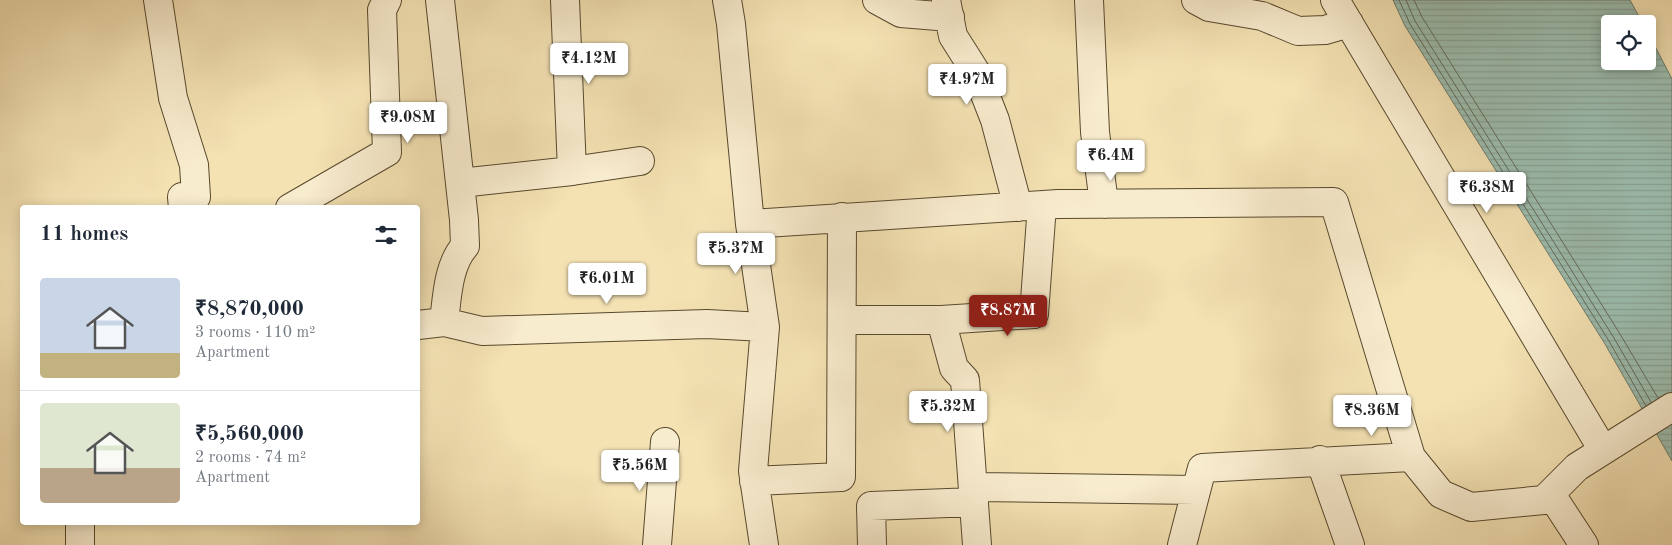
<!DOCTYPE html>
<meta charset="utf-8">
<style>
body{margin:0;font-family:"Old Standard TT",serif;background:#f6f6f7;color:#1f2937;height:100vh;display:flex;flex-direction:column;font-size:19px;white-space:nowrap}
*{box-sizing:border-box;margin:0}
p{font-size:16px;color:#747a83}
.icon{flex:none;width:28px;height:28px;fill:none;stroke:currentColor;stroke-width:2;stroke-linecap:round;stroke-linejoin:round}
.map{position:relative;flex:1;overflow:hidden}
.panel{position:absolute;left:20px;top:205px;width:400px;height:320px;display:flex;flex-direction:column;background:#fff;border-radius:5px;box-shadow:0 2px 12px #0003}
.panel>*{flex:none}
.fabs{position:absolute;left:1601px;top:15px;display:grid;gap:10px}
.fabs a{display:grid;place-items:center;width:55px;height:55px;border-radius:5px;background:#fff;box-shadow:0 2px 12px #0003;font-size:25px}
.price{position:absolute;translate:-50% -42px;padding:0 11px;border-radius:5px;background:#fff;color:#222;font-size:16px;line-height:32px;filter:drop-shadow(0 1px 2px #0008)}
.price::after{content:'';position:absolute;left:50%;top:30px;width:15px;height:11px;margin-left:-8px;background:inherit;clip-path:polygon(0 0,100% 0,50% 100%)}
.price.active{background:#8f2418;color:#fff}
ul{padding:0;list-style:none}
li{display:flex;align-items:center;gap:15px;height:125px;padding:0 20px}
li+li{border-top:1px solid #e0e1e3}
li span{display:grid;place-items:center;flex:none;width:140px;height:100px;border-radius:5px;color:#555}
li>.icon{margin-inline-start:auto}
span .icon{width:60px;height:60px;fill:#fffc;stroke-width:1}
li b{font-size:21px}
h2{display:flex;justify-content:space-between;align-items:center;height:60px;padding:0 20px;font-size:21px}
.map>svg:first-child{display:block}
.water{fill:url(#water-rules);stroke:#6c7a6a}
.lines{fill:none;stroke-linecap:round;stroke-linejoin:round}
.shore{stroke:#606a58;stroke-width:1}
.minor-casing{stroke:#58492e;stroke-width:30}
.minor{stroke:#f8ecce;stroke-width:28}
</style>
<div class="map">
<svg width="1672" height="545" viewBox="0 0 1672 545">
<defs>
<pattern id="water-rules" width="6" height="5" patternUnits="userSpaceOnUse" patternTransform="scale(1.25)"><rect width="6" height="5" fill="#9cbdaf"/><path d="M0 2.5h6" fill="none" stroke="#86a295"/></pattern>
</defs>
<rect width="100%" height="100%" fill="#f4e2b3"/>
<filter id="stains"><feTurbulence type="fractalNoise" baseFrequency=".004" numOctaves="4"/><feColorMatrix values="0 0 0 0 .2 0 0 0 0 .09 0 0 0 0 .02 0 0 0 .5 -.17"/></filter>
<radialGradient id="worn" r=".72"><stop offset=".6" stop-color="#630" stop-opacity="0"/><stop offset="1" stop-color="#630" stop-opacity=".3"/></radialGradient>
<path class="water" d="M1393,0H1630L1643,24H1610V61H1648V33L1672,79V461L1605,344L1405,26Z"/>
<g class="lines">
<path class="shore" d="M1399,0L1410,24L1609,341L1646,406
M1406,0L1415,21L1614,338L1651,402
M1414,0L1422,17L1620,334L1658,398"/>
<g class="minor-casing">
<path id="minor" d="M158,0L173,98L194,165L196,197H182L183,208
M565,0L572,171
M727,0L731,24L750,224L765,327L753,471L764,545
M877,0L901,13L950,17
M946,0L953,36L977,74L995,120L1018,207
M1089,0L1095,132L1104,204
M1196,0L1209,7L1262,16L1298,31L1325,30L1349,23
M1335,0L1603,450
M460,183L572,171L640,161
M290,208L387,152L382,10L387,0
M750,224L1058,204L1334,202L1411,457
M842,320H941L1034,314L1042,205
M941,320L954,368L965,380L977,545
M444,322L482,331L707,324L765,327
M418,325L444,322C447,297 448,265 465,246L464,220L440,0
M1320,460L1350,545
M754,481L841,477L842,217
M973,487L1196,490
M1544,500L1577,467L1672,407
M80,522V545
M657,545L665,442
M872,545L871,506L974,502
M1182,545L1202,468L1411,457L1441,494L1471,507L1554,499L1584,545"/>
</g>
<use href="#minor" class="minor"/>
</g>
<rect width="100%" height="100%" filter="url(#stains)"/>
<rect width="100%" height="100%" fill="url(#worn)"/>
</svg>
<div class="fabs">
<a><svg class="icon" aria-label="locate" viewBox="0 0 24 24"><circle cx="12" cy="12" r="6"/><path d="M12 2v4M12 18v4M2 12h4M18 12h4"/></svg></a>
</div>
<b class="price" style="left:589px;top:85px">₹4.12M</b>
<b class="price" style="left:967px;top:106px">₹4.97M</b>
<b class="price" style="left:408px;top:144px">₹9.08M</b>
<b class="price" style="left:1111px;top:182px">₹6.4M</b>
<b class="price" style="left:1487px;top:214px">₹6.38M</b>
<b class="price" style="left:736px;top:275px">₹5.37M</b>
<b class="price" style="left:607px;top:305px">₹6.01M</b>
<b class="price active" style="left:1008px;top:337px">₹8.87M</b>
<b class="price" style="left:948px;top:433px">₹5.32M</b>
<b class="price" style="left:1372px;top:437px">₹8.36M</b>
<b class="price" style="left:640px;top:492px">₹5.56M</b>
<section class="panel">
<h2>11 homes<svg class="icon" aria-label="filters" viewBox="0 0 24 24"><path d="M4 7h16M4 17h16"/><circle cx="9" cy="7" r="2"/><circle cx="15" cy="17" r="2"/></svg></h2>
<ul>
<li><span style="background:linear-gradient(#c9d6e8 75%,#c2b280 0)"><svg class="icon" aria-label="home" viewBox="0 0 24 24"><path d="M3 11l9-7 9 7M6 9v11h12V9"/></svg></span><div><b>₹8,870,000</b><p>3 rooms · 110 m²</p><p>Apartment</p></div></li>
<li><span style="background:linear-gradient(#dfe7d0 65%,#b9a48a 0)"><svg class="icon" aria-label="home" viewBox="0 0 24 24"><path d="M3 11l9-7 9 7M6 9v11h12V9"/></svg></span><div><b>₹5,560,000</b><p>2 rooms · 74 m²</p><p>Apartment</p></div></li>
</ul>
</section>
</div>
